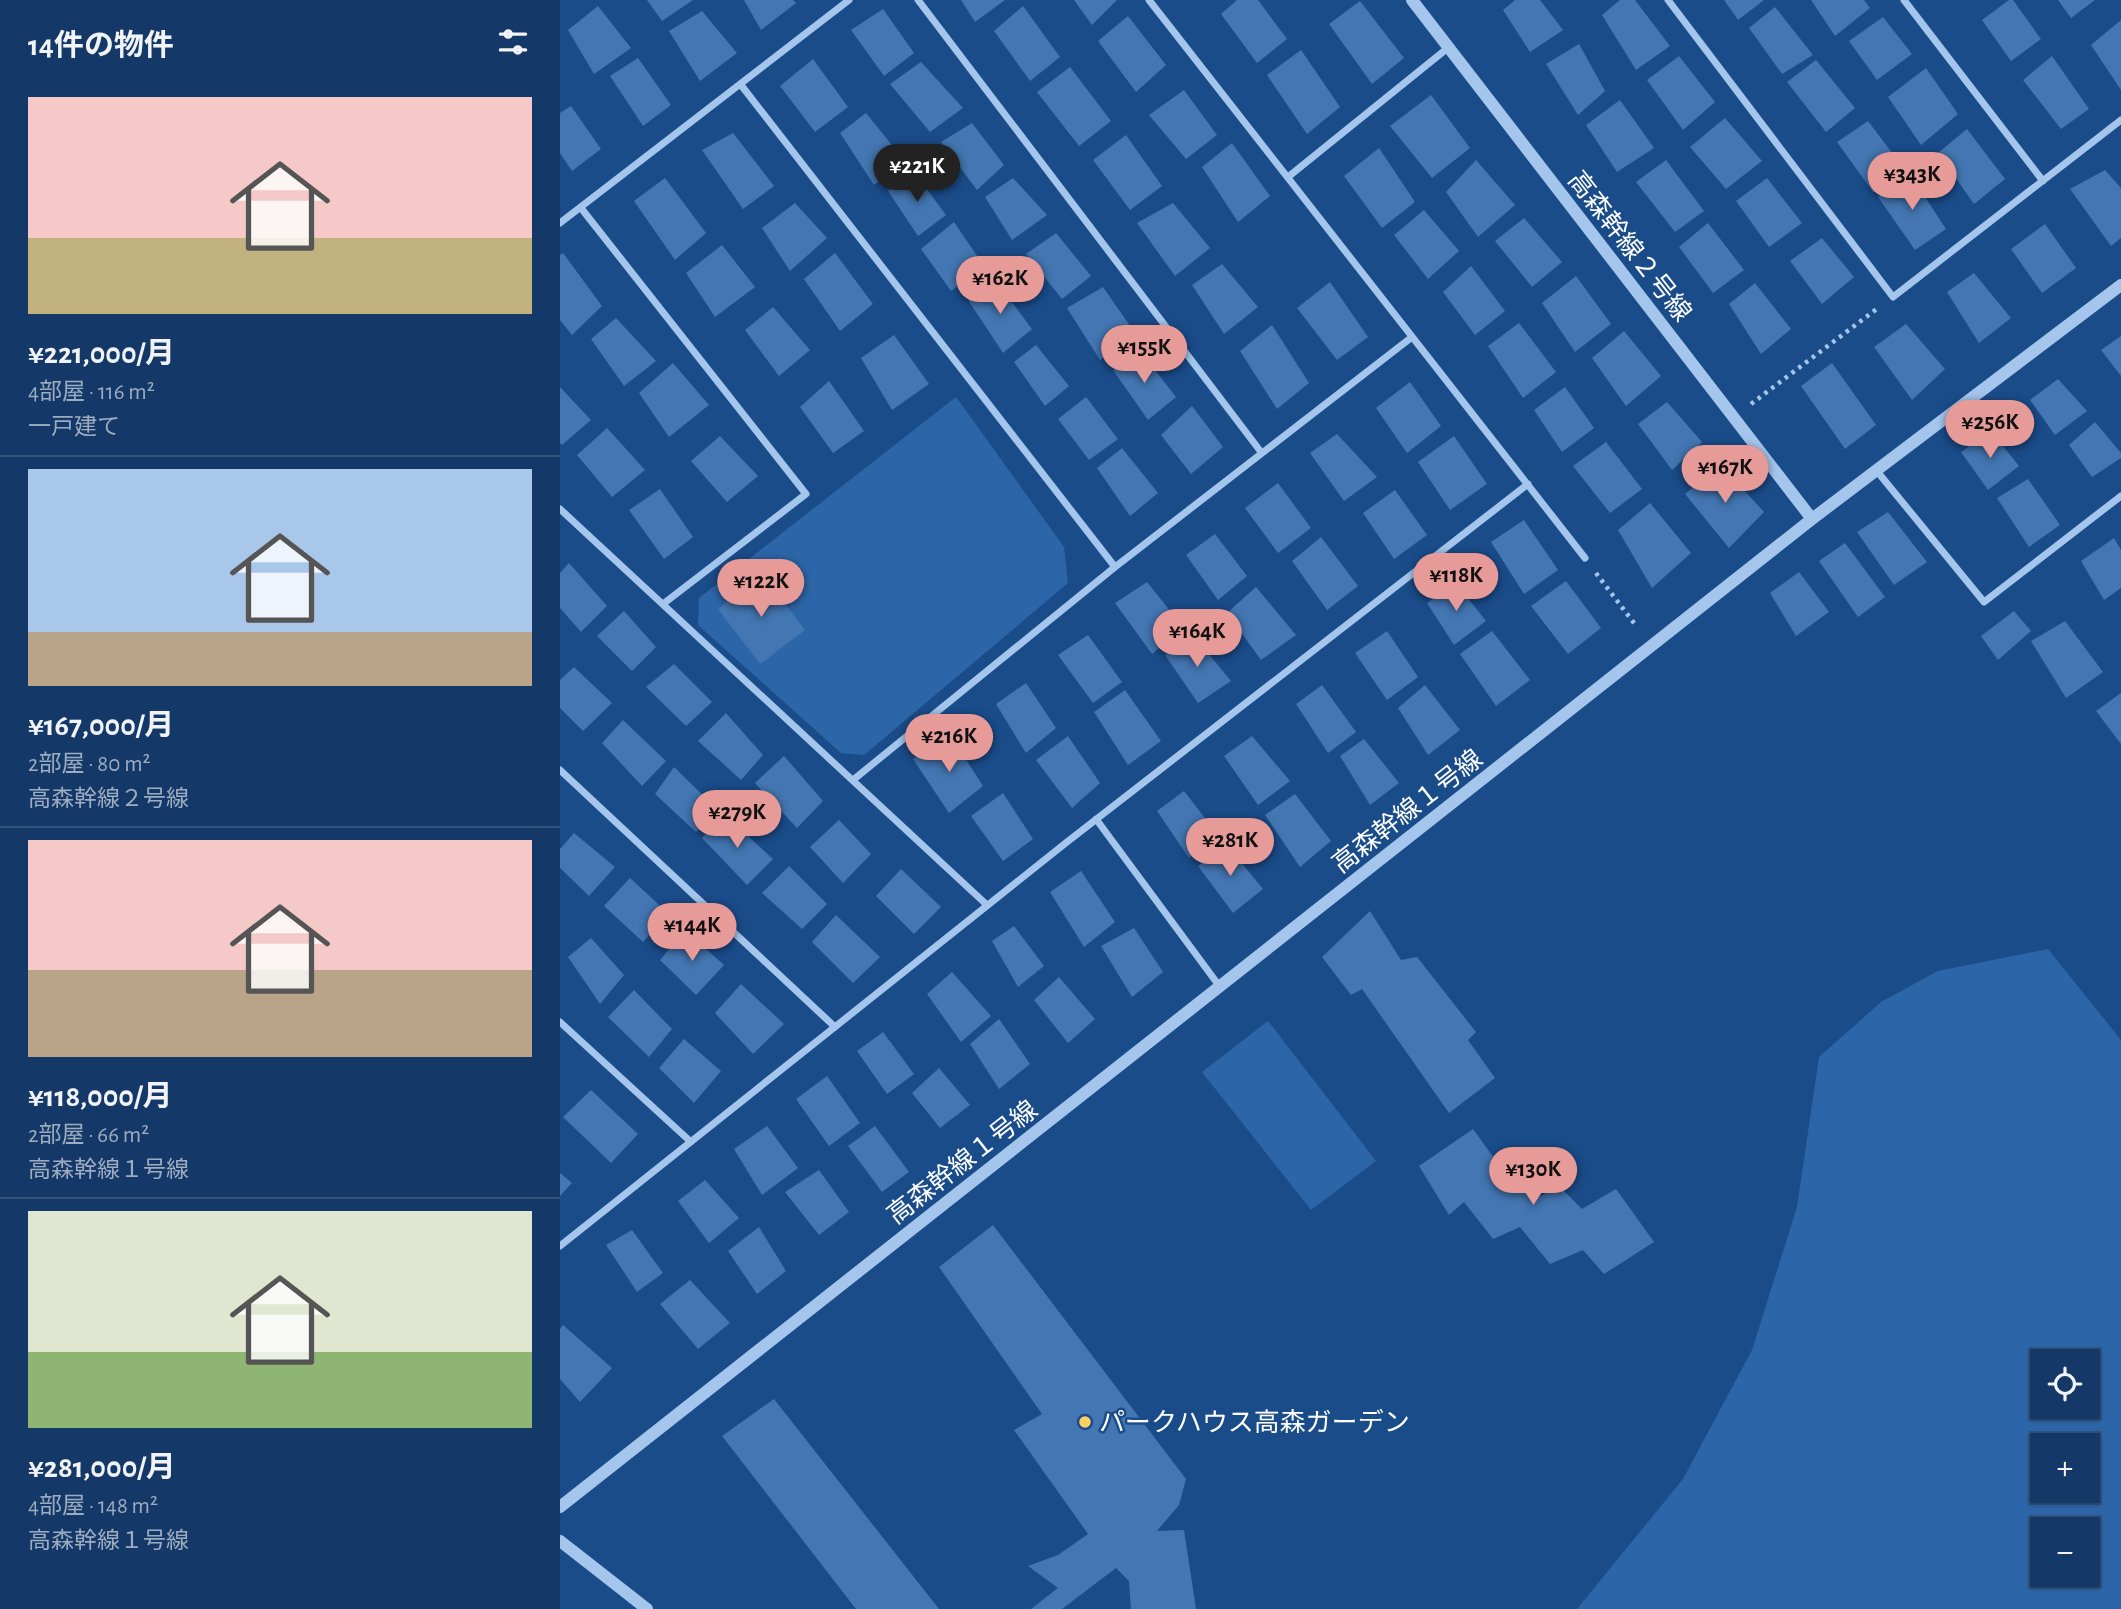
<!DOCTYPE html>
<html lang="ja">
<meta charset="utf-8">
<style>
body{margin:0;font-family:"Alegreya Sans","Noto Sans JP",sans-serif;background:#1d406e;color:#f1f3f6;height:100vh;display:flex;flex-direction:column;font-size:26px;white-space:nowrap}
*{box-sizing:border-box;margin:0}
p{font-size:23px;color:#9dacc0}
.icon{flex:none;width:38px;height:38px;fill:none;stroke:currentColor;stroke-width:2;stroke-linecap:round;stroke-linejoin:round}
.map{position:relative;flex:1;overflow:hidden}
.side{display:flex;flex-direction:column;background:#143968;width:560px}
.side>*{flex:none}
.fabs{position:absolute;left:1470px;top:1349px;display:grid;gap:14px}
.fabs a{display:grid;place-items:center;width:70px;height:70px;border-radius:0px;background:#143968;box-shadow:0 2px 5px #0004,0 0 0 2px #33537c;font-size:35px}
.price{position:absolute;translate:-50% -60px;padding:0 16px;border-radius:24px;background:#e69b98;color:#111;font-size:23px;line-height:46px;filter:drop-shadow(0 2px 4px #0008)}
.price::after{content:'';position:absolute;left:50%;top:42px;width:21px;height:16px;margin-left:-10px;background:inherit;clip-path:polygon(0 0,100% 0,50% 100%)}
.price.on{background:#222;color:#fff}
ul{padding:0;list-style:none}
li{display:grid;align-content:center;gap:14px;height:371px;padding:0 28px}
li+li{border-top:2px solid #33537c}
li span{display:grid;place-items:center;height:217px;border-radius:0px;color:#555}
li>.icon{margin-inline-start:auto}
span .icon{width:126px;height:126px;fill:#fffc;stroke-width:1}
li b{font-size:30px}
h2{display:flex;justify-content:space-between;align-items:center;height:84px;padding:0 28px;font-size:30px}
main{display:flex;flex:1;min-height:0}
.map>svg:first-child{display:block}
.green{fill:#2d66a8;fill-rule:evenodd}
.building{fill:#4376b2}
.lines{fill:none;stroke-linecap:round;stroke-linejoin:round}
.path{stroke:#a4c6ed;stroke-width:4.5;stroke-dasharray:3.5 5;stroke-linecap:butt}
.minor{stroke:#a4c6ed;stroke-width:7}
.tertiary{stroke:#a4c6ed;stroke-width:12}
.poi-dot{fill:#ffd060;stroke:#1a4c8a;stroke-width:2.5}
.labels{text-anchor:middle;stroke-width:5;stroke-linejoin:round;paint-order:stroke}
.street-label{font-size:26px;fill:#fff;stroke:#1a4c8a}
.poi-label{font-size:26px;fill:#fff;stroke:#1a4c8a;text-anchor:start}
</style>
<main>
<section class="side">
<h2>14件の物件<svg class="icon" aria-label="filters" viewBox="0 0 24 24"><path d="M4 7h16M4 17h16"/><circle cx="9" cy="7" r="2"/><circle cx="15" cy="17" r="2"/></svg></h2>
<ul>
<li><span style="background:linear-gradient(#f6c9c9 65%,#c2b280 0)"><svg class="icon" aria-label="home" viewBox="0 0 24 24"><path d="M3 11l9-7 9 7M6 9v11h12V9"/></svg></span><div><b>¥221,000/月</b><p>4部屋 · 116 m²</p><p>一戸建て</p></div></li>
<li><span style="background:linear-gradient(#a9c7e8 75%,#b9a48a 0)"><svg class="icon" aria-label="home" viewBox="0 0 24 24"><path d="M3 11l9-7 9 7M6 9v11h12V9"/></svg></span><div><b>¥167,000/月</b><p>2部屋 · 80 m²</p><p>高森幹線２号線</p></div></li>
<li><span style="background:linear-gradient(#f6c9c9 60%,#b9a48a 0)"><svg class="icon" aria-label="home" viewBox="0 0 24 24"><path d="M3 11l9-7 9 7M6 9v11h12V9"/></svg></span><div><b>¥118,000/月</b><p>2部屋 · 66 m²</p><p>高森幹線１号線</p></div></li>
<li><span style="background:linear-gradient(#dfe7d0 65%,#8fb573 0)"><svg class="icon" aria-label="home" viewBox="0 0 24 24"><path d="M3 11l9-7 9 7M6 9v11h12V9"/></svg></span><div><b>¥281,000/月</b><p>4部屋 · 148 m²</p><p>高森幹線１号線</p></div></li>
</ul>
</section>
<div class="map">
<svg width="1561" height="1609" viewBox="0 0 1561 1609">
<rect width="100%" height="100%" fill="#1a4c8a"/>
<path class="green" d="M396,397L504,547L508,583L304,755L281,753L138,625L139,598Z
M1488,949L1561,1040V1609H1017L1123,1479L1192,1350L1237,1207L1259,1057L1321,1002L1378,971ZM1482,1362H1528V1407H1482ZM1482,1446H1528V1491H1482ZM1482,1530H1528V1575H1482Z
M708,1021L816,1161L751,1210L642,1072Z"/>
<path class="building" d="M87,0H133L102,21Z
M184,0H233L236,3L201,30Z
M401,0H445L415,22Z
M514,0H557L532,25Z
M677,0H698L727,39L697,63L661,14Z
M955,0H980L1003,30L970,52L943,10Z
M1060,0H1075L1110,46L1076,70L1042,15Z
M1164,0H1204L1178,20Z
M1251,0H1304L1310,8L1275,36Z
M1449,0H1453L1481,39L1451,61L1422,20Z
M1498,0H1535L1511,18Z
M800,1L844,58L812,84L769,24Z
M38,6L71,48L34,74L8,30Z
M463,6L500,57L470,81L434,31Z
M1215,7L1253,55L1222,74L1189,28Z
M323,9L354,53L324,76L291,30Z
M142,11L177,53L140,81L109,31Z
M568,16L606,65L576,92L538,41Z
M1323,17L1352,54L1317,80L1289,41Z
M1561,20V90L1531,45Z
M1019,44L1045,91L1018,115L986,64Z
M741,50L780,107L747,134L707,75Z
M1119,56L1155,102L1123,130L1087,80Z
M1492,56L1529,109L1501,129L1463,80Z
M78,58L111,105L83,126L50,76Z
M253,59L288,107L255,132L220,86Z
M1256,60L1295,108L1266,132L1227,82Z
M361,62L403,108L370,132L330,84Z
M510,67L551,121L519,146L477,92Z
M1366,68L1398,114L1361,145L1328,97Z
M624,90L657,135L626,159L589,115Z
M871,95L910,148L872,178L830,126Z
M1060,100L1094,148L1057,172L1026,125Z
M11,106L41,149L12,171L0,153V113Z
M306,113L344,160L314,185L280,133Z
M1165,118L1202,161L1166,189L1130,147Z
M1308,121L1342,166L1313,192L1277,142Z
M412,123L444,165L417,190L381,142Z
M1407,129L1445,179L1414,204L1378,153Z
M173,133L214,186L183,209L142,150Z
M566,135L602,186L570,210L533,160Z
M672,143L710,196L678,222L642,167Z
M819,148L855,202L822,228L784,176Z
M916,160L955,205L918,237L886,192Z
M1106,160L1144,211L1115,232L1076,182Z
M1545,170L1561,188V238L1551,246L1510,189Z
M354,172L386,215L358,236L328,191Z
M1350,174L1386,229L1355,250L1318,197Z
M105,178L146,233L115,260L74,201Z
M453,178L487,215L452,240L425,197Z
M1207,178L1242,223L1209,247L1176,201Z
M235,203L267,238L230,271L202,228Z
M613,203L650,248L615,276L577,223Z
M864,210L899,251L868,279L834,235Z
M964,218L1002,262L972,287L935,241Z
M394,222L424,266L391,291L361,249Z
M1148,223L1184,270L1153,293L1119,247Z
M1485,224L1516,268L1482,293L1451,249Z
M496,233L531,276L502,299L466,254Z
M1262,238L1294,277L1262,304L1230,261Z
M162,245L195,287L155,317L126,273Z
M3,253L42,306L12,335L0,320V255Z
M275,253L313,304L280,331L244,279Z
M662,264L698,307L664,334L632,285Z
M911,266L945,311L915,335L883,292Z
M1414,273L1451,318L1419,343L1387,292Z
M1016,276L1051,324L1015,352L982,303Z
M436,281L472,329L443,353L408,300Z
M770,282L808,337L777,360L737,308Z
M1195,283L1231,329L1201,354L1169,304Z
M543,287L575,333L540,360L507,308Z
M213,307L250,350L219,376L185,330Z
M56,318L96,361L64,386L31,339Z
M959,323L996,372L963,398L928,346Z
M1346,324L1385,369L1352,400L1314,347Z
M712,325L749,383L717,409L680,351Z
M1064,331L1101,376L1066,406L1032,358Z
M334,335L369,384L332,410L301,358Z
M1561,336V376L1541,350Z
M476,345L509,386L485,406L454,362Z
M580,351L616,397L588,420L553,370Z
M113,363L149,405L109,437L79,393Z
M1272,363L1316,425L1285,449L1241,386Z
M1498,379L1527,411L1495,435L1470,400Z
M269,381L304,431L273,453L240,407Z
M850,382L881,426L847,453L816,408Z
M0,387L31,420L2,445L0,443Z
M1005,387L1034,428L1002,452L974,410Z
M526,397L558,439L529,460L498,419Z
M1107,402L1142,442L1112,470L1078,424Z
M632,406L663,447L631,474L601,435Z
M1535,422L1561,453V458L1532,477L1509,445Z
M47,428L85,470L52,497L17,455Z
M1431,431L1459,466L1428,490L1401,452Z
M777,434L817,477L784,501L750,453Z
M160,436L198,476L167,502L131,461Z
M894,436L927,484L890,510L858,462Z
M1046,442L1082,489L1050,513L1013,466Z
M562,448L598,493L570,516L537,468Z
M1161,465L1204,512L1169,548L1125,494Z
M1468,479L1500,525L1469,547L1437,498Z
M718,483L751,528L718,553L685,508Z
M100,489L133,537L104,559L69,510Z
M835,490L867,535L834,559L803,513Z
M1090,503L1131,553L1092,588L1058,530Z
M1328,512L1367,562L1334,585L1297,532Z
M964,520L998,570L964,594L931,542Z
M655,534L687,576L658,600L626,555Z
M761,537L798,586L767,610L732,561Z
M1554,538L1561,550V588L1544,600L1521,561Z
M1285,543L1325,597L1298,617L1259,561Z
M9,563L47,606L21,632L0,608V573Z
M1239,572L1269,612L1236,636L1210,593Z
M202,573L245,630L200,664L158,609Z
M1006,581L1041,628L1008,654L971,606Z
M587,582L623,627L592,654L555,603Z
M895,582L926,621L894,645L867,603Z
M696,587L736,635L701,660L667,613Z
M64,611L96,647L72,671L37,636Z
M1454,611L1471,631L1438,660L1421,636Z
M1505,621L1543,672L1506,698L1471,641Z
M827,631L858,677L827,700L795,653Z
M932,631L970,680L936,706L900,654Z
M528,635L562,682L533,703L498,655Z
M634,636L671,681L638,703L605,655Z
M114,664L152,702L126,726L86,687Z
M14,667L52,703L23,731L0,708V680Z
M466,683L496,728L466,753L436,704Z
M762,685L796,732L768,753L736,704Z
M865,685L900,730L868,755L838,708Z
M565,690L601,741L568,765L534,712Z
M1561,693V744L1536,711Z
M166,713L203,755L181,780L138,741Z
M63,720L106,761L82,786L42,743Z
M391,736L423,786L389,813L353,759Z
M508,736L540,783L512,808L476,760Z
M692,736L730,781L698,805L664,756Z
M804,739L839,783L810,805L780,756Z
M224,756L263,801L237,828L195,783Z
M114,767L157,809L136,832L95,794Z
M624,791L658,835L629,858L597,811Z
M443,793L473,839L443,861L411,816Z
M735,794L771,841L740,867L705,815Z
M165,815L213,859L187,885L142,838Z
M279,820L311,854L283,883L250,847Z
M14,833L55,867L29,896L0,868V849Z
M666,844L703,889L673,913L638,866Z
M229,866L267,904L242,929L202,893Z
M341,869L381,907L354,934L316,896Z
M521,871L555,922L524,947L490,892Z
M70,878L109,914L83,942L44,906Z
M810,911L841,960L857,957L916,1032L908,1040L935,1078L889,1113L802,989L791,995L762,957Z
M276,915L320,957L293,983L252,942Z
M454,926L484,966L458,987L432,941Z
M574,928L603,972L572,997L541,946Z
M125,930L164,965L136,995L100,960Z
M31,938L64,975L40,1004L8,957Z
M392,972L431,1016L401,1042L367,994Z
M499,977L535,1019L508,1043L474,1000Z
M181,984L224,1024L193,1054L155,1013Z
M74,990L112,1029L89,1057L48,1017Z
M439,1019L470,1064L439,1089L410,1044Z
M323,1032L354,1074L327,1094L297,1051Z
M124,1039L161,1071L134,1103L99,1068Z
M379,1068L410,1105L380,1128L352,1093Z
M267,1076L300,1123L269,1146L236,1099Z
M31,1090L78,1134L51,1163L3,1117Z
M207,1126L238,1168L202,1195L174,1149Z
M315,1126L349,1172L322,1192L288,1146Z
M913,1129L934,1158L949,1153L977,1198L999,1186L1022,1209L1056,1189L1094,1242L1044,1274L1023,1250L990,1264L960,1227L933,1239L904,1202L889,1215L859,1166Z
M259,1170L289,1212L259,1235L225,1192Z
M0,1173L12,1183L0,1196Z
M145,1180L179,1218L149,1243L118,1201Z
M433,1225L626,1479L619,1505L597,1531L624,1530L636,1609H571L569,1581L556,1568L502,1609H471L498,1588L468,1566L498,1555L528,1534L454,1430L482,1414L379,1267Z
M199,1227L226,1271L197,1294L168,1251Z
M72,1230L103,1273L77,1292L46,1245Z
M130,1280L170,1323L138,1349L100,1304Z
M3,1325L52,1368L20,1402L0,1379V1329Z
M214,1399L379,1609H296L162,1436Z"/>
<g class="lines">
<path class="path" d="M1191,404L1318,308
M1036,573L1077,627"/>
<path class="minor" d="M358,0L701,452
M589,0L1025,558
M1108,0L1333,297L1561,120
M1344,0L1483,181
M181,85L555,567
M728,177L889,47
M21,208L246,494L103,604
M0,223L289,0
M1316,470L1424,602L1561,496
M0,509L427,905
M0,770L275,1027
M293,780L555,567L852,337
M536,819L660,987
M0,1022L131,1142
M0,1246L507,842L968,484"/>
<path class="tertiary" d="M852,0L1252,519
M0,1507L1252,519L1561,285
M0,1541L87,1609"/>
</g>
<circle class="poi-dot" cx="525" cy="1422" r="7"/>
<g class="labels">
<g class="street-label">
<text transform="translate(1070 246) rotate(52)" y="9">高森幹線２号線</text>
<text transform="translate(847 811) rotate(-38)" y="9">高森幹線１号線</text>
<text transform="translate(402 1162) rotate(-38)" y="9">高森幹線１号線</text>
</g>
<g class="poi-label">
<text x="539" y="1431">パークハウス高森ガーデン</text>
</g>
</g>
</svg>
<div class="fabs">
<a><svg class="icon" aria-label="locate" viewBox="0 0 24 24"><circle cx="12" cy="12" r="6"/><path d="M12 2v4M12 18v4M2 12h4M18 12h4"/></svg></a>
<a>+</a>
<a>−</a>
</div>
<b class="price on" style="left:357px;top:204px">¥221K</b>
<b class="price" style="left:1352px;top:212px">¥343K</b>
<b class="price" style="left:440px;top:316px">¥162K</b>
<b class="price" style="left:584px;top:385px">¥155K</b>
<b class="price" style="left:1430px;top:460px">¥256K</b>
<b class="price" style="left:1165px;top:505px">¥167K</b>
<b class="price" style="left:896px;top:613px">¥118K</b>
<b class="price" style="left:201px;top:619px">¥122K</b>
<b class="price" style="left:637px;top:669px">¥164K</b>
<b class="price" style="left:389px;top:774px">¥216K</b>
<b class="price" style="left:177px;top:850px">¥279K</b>
<b class="price" style="left:670px;top:878px">¥281K</b>
<b class="price" style="left:132px;top:963px">¥144K</b>
<b class="price" style="left:973px;top:1207px">¥130K</b>
</div>
</main>
